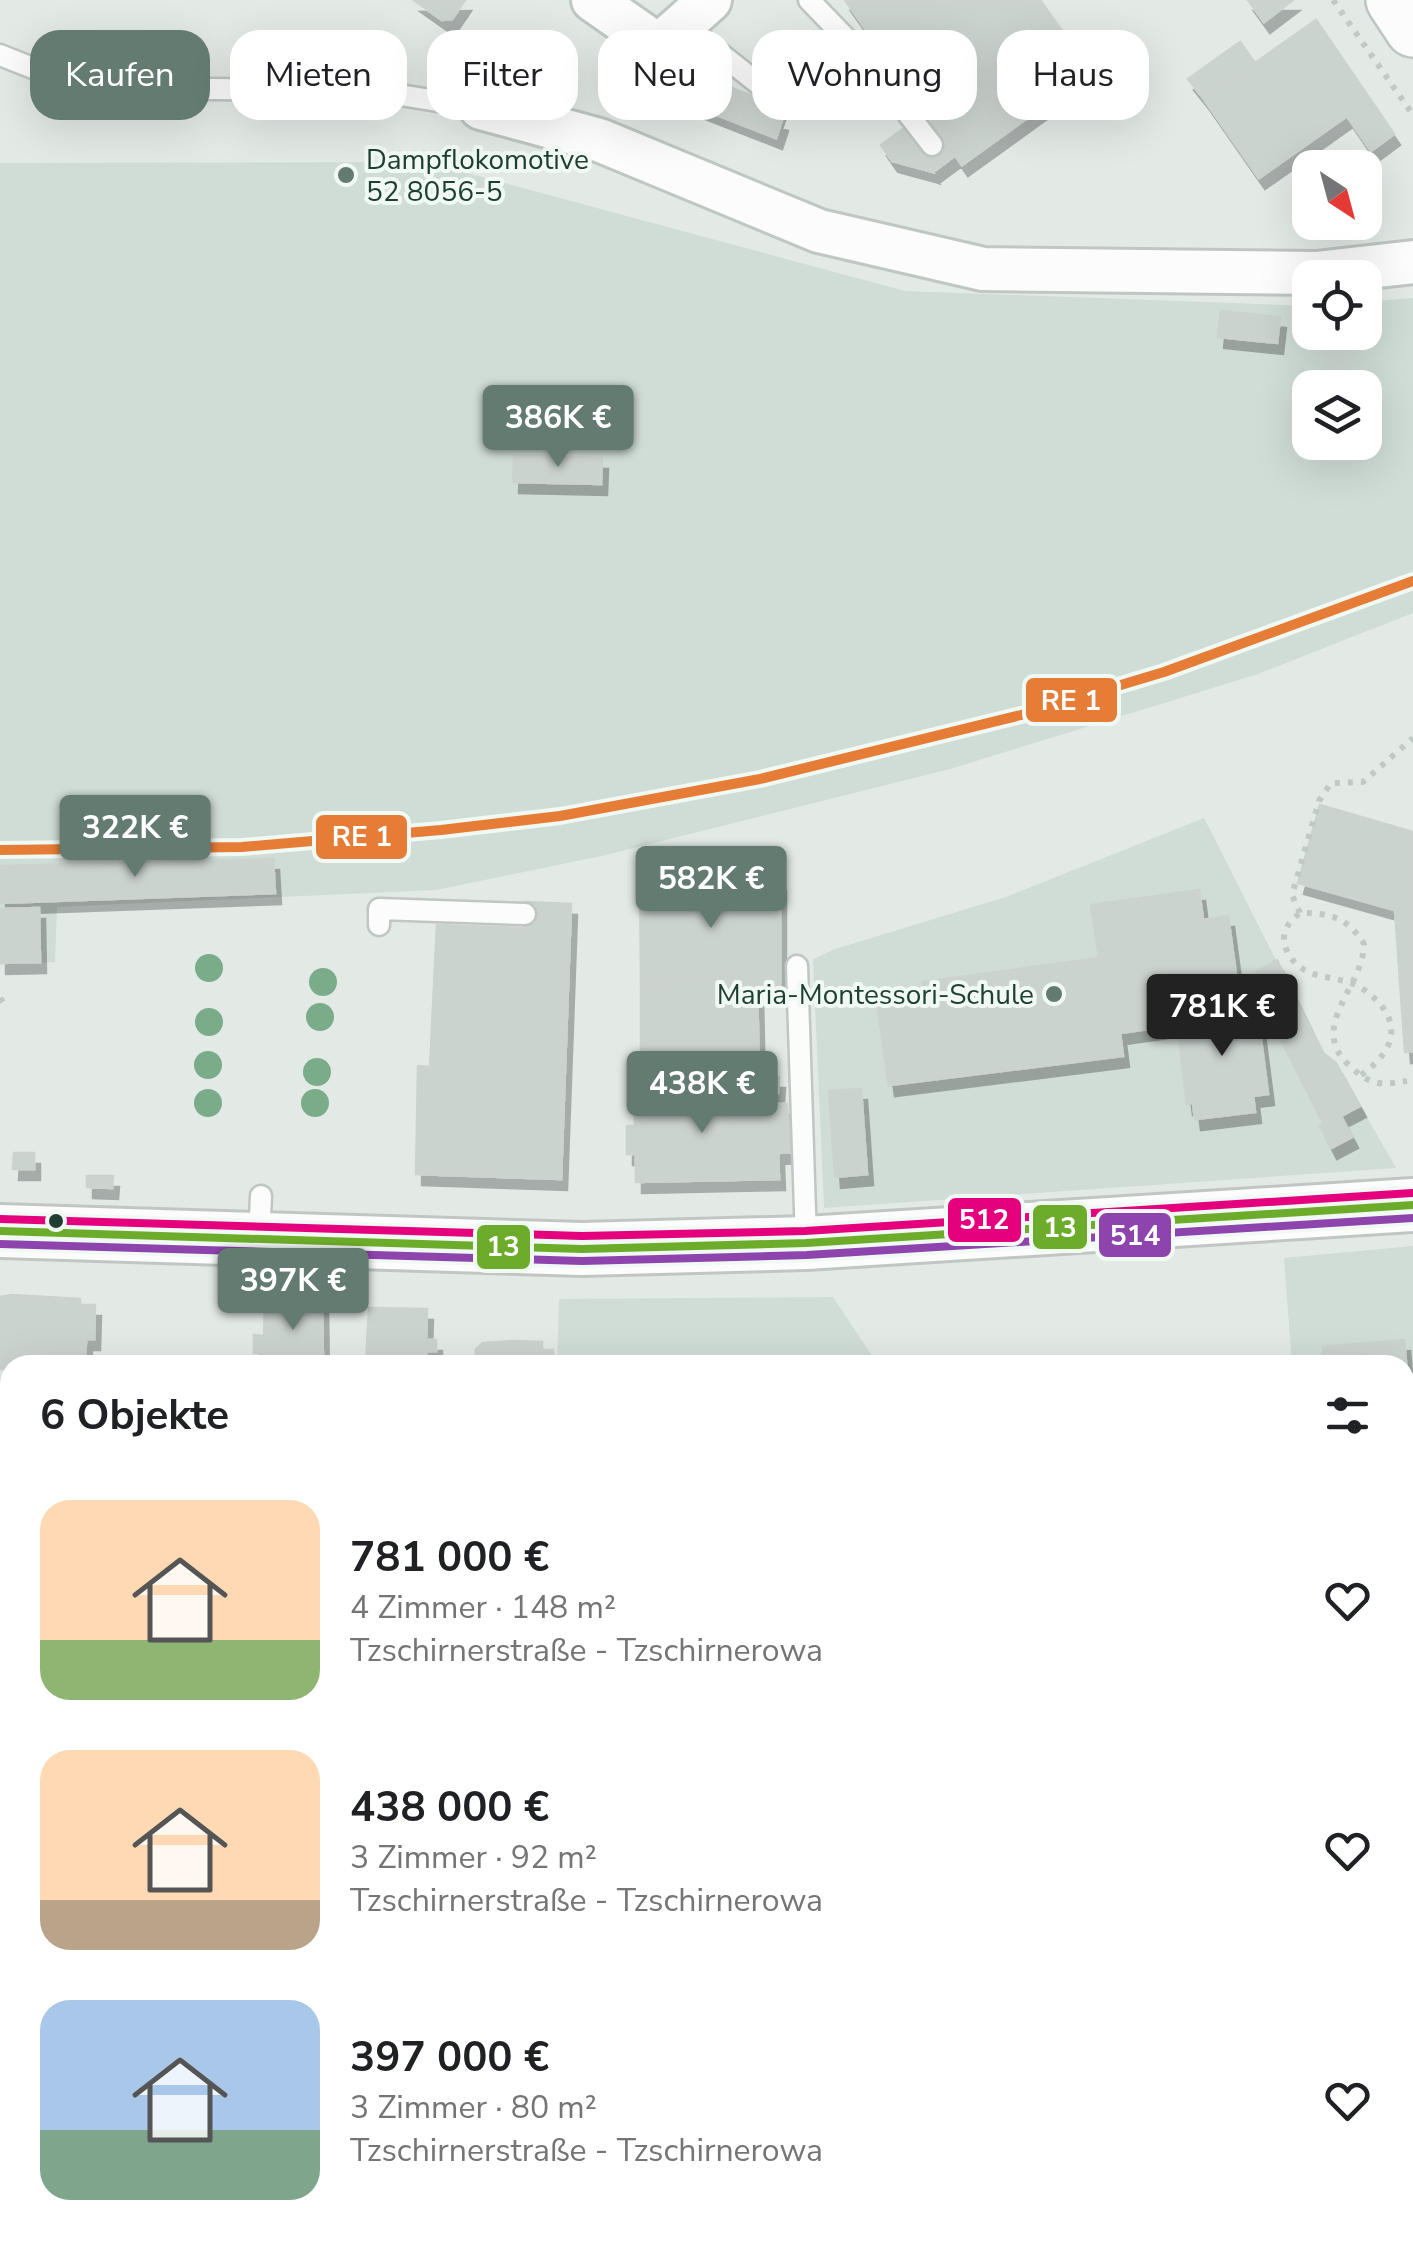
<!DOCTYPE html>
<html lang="de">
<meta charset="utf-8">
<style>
body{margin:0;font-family:"Nunito Sans",sans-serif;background:#f6f6f6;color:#202124;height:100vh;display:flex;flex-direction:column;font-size:38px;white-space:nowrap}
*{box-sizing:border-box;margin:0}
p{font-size:32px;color:#757577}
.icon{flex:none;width:55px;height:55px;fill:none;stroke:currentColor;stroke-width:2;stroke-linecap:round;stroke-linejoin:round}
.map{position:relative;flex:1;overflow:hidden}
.sheet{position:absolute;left:0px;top:1355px;width:1415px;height:892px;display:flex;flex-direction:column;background:#fff;border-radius:30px 30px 0 0;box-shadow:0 10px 40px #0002}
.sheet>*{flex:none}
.banner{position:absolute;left:30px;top:30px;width:1355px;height:90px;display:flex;gap:20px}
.needle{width:65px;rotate:144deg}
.tools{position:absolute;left:1292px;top:150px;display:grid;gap:20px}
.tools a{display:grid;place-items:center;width:90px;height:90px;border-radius:20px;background:#fff;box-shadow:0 10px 40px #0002;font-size:50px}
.price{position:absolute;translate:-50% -85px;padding:0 22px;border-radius:10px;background:#647b72;color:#fff;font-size:32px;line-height:65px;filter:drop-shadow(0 2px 5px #0008)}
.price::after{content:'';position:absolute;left:50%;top:60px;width:30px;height:22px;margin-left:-15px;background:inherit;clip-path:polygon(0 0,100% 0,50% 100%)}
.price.selected{background:#222;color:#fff}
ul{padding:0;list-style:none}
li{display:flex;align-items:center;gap:30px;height:250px;padding:0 40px}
li span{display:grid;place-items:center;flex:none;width:280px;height:200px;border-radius:30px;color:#555}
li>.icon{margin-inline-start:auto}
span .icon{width:120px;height:120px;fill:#fffc;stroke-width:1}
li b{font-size:42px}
h2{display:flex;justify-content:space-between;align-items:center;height:120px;padding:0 40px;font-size:42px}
.chip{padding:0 35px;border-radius:30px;background:#fff;box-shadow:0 10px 40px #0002;font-size:35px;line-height:90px}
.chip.selected{background:#647b72;color:#fff}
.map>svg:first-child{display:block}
.built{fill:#d0dcd6;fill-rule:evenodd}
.building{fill:#cbd3cf;stroke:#ccd3cf;stroke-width:2.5;filter:url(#shadow)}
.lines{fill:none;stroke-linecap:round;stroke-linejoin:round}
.service-casing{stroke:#c0c7c3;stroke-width:25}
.minor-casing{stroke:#c0c7c3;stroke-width:48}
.tertiary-casing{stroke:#c0c7c3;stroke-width:58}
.secondary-casing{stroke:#bcc6c2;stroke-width:60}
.path{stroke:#c0cac5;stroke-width:6;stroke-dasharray:5 8;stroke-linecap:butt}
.service{stroke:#fbfcfb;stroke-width:20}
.minor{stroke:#fbfcfb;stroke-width:42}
.tertiary{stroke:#fbfcfb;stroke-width:52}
.secondary{stroke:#fbfcfb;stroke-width:55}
.bus-1-casing{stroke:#f1f9f4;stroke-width:15}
.bus-2-casing{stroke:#f1f9f4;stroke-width:15}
.bus-3-casing{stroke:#f1f9f4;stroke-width:15}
.bus-1{stroke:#6dac2b;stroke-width:8}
.bus-2{stroke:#8e44ad;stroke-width:8}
.bus-3{stroke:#e5007d;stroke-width:8}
.rail-1-casing{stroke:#f1f9f4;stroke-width:18}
.rail-1{stroke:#e57d37;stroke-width:10}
.tree{fill:#7aac89}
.poi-dot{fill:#647b72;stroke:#f1f9f4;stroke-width:4}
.bus-dot{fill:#1f3f33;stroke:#f1f9f4;stroke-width:4}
.labels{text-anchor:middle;stroke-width:8;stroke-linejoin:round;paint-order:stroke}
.poi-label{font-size:28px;fill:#1f3f33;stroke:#f1f9f4;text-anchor:start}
.line-badge{stroke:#f1f9f4;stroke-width:4}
.badge-label{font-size:28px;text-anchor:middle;font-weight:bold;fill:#fff}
</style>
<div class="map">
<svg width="1413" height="2247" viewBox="0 0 1413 2247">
<defs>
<filter id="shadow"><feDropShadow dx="6" dy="11" stdDeviation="0" flood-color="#0004"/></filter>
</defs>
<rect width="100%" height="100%" fill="#e3eae6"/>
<path class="built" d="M426,162L905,291L1310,306V332H1365V302L1413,298V613L1258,674L950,769L606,855L436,890L57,907L55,962L0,965V163ZM1310,388H1365V442H1310Z
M1204,818L1323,1053L1336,1063L1396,1168L824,1208L813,959L835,949L1006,897Z
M1413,1246V2247H509L500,2238H1405V1365H1292L1284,1258Z
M833,1297L878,1365H557L559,1299Z"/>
<path class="building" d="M465,0L452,19L442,20L415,1Z
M845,0H1040L1074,48L1048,66L1066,90L962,165Z
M1248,0H1293L1264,22Z
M1316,20L1394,134L1371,151L1347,116L1259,178L1204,99Z
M1240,42L1255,63L1204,99L1188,79Z
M686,70L780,107L776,118L782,120L776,138L674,98Z
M903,129L922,154L933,172L892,161L881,145Z
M943,137L956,155L933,172L922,154Z
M1221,311L1280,317L1277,343L1218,337Z
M514,456L602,458L601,484L513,482Z
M1320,805L1413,832V1051L1405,1052L1395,910L1298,883Z
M273,859L275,893L0,903V866Z
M780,880V985H739V976L675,977L674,984H641L640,881Z
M1199,890L1203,920L1228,916L1240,1004L1176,1012L1177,1025L1120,1033L1123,1056L889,1085L876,995L923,988V982L1099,958L1091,905Z
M525,902L571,904L561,1179L416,1174L418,1066L430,1067L437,925L524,928Z
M39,908L40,962L0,963V909Z
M1277,960L1310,1028L1285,1041L1253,974Z
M739,976V985H757L759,1077H779L778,1093L773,1094V1103L732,1104V1122L698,1124L697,1077L641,1078V984H674L675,977Z
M1256,1001L1268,1094L1253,1096L1255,1112L1195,1119L1193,1103L1187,1104L1176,1012Z
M1310,1028L1323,1053L1336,1063L1360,1106L1341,1116L1352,1137L1331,1148L1320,1126L1324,1124L1282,1042Z
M697,1077L698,1124L732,1122V1104H787L790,1152L778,1153L779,1179L636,1182V1154H627V1126H635L634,1078Z
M861,1089L867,1174L835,1177L829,1091Z
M14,1153H34V1169H13Z
M87,1176H113L112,1188L87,1187Z
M12,1295L80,1299V1305H95L94,1339H86L85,1365H10V1369H0V1297Z
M294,1295L322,1296L323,1365H263L264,1353H254V1335L264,1336L265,1303L294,1304Z
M369,1308L427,1309L426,1340H436V1351H426V1365H366Z
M1404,1340L1413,1440L1405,1441V1365H1324L1323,1347Z
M513,1341L542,1342V1350H553L555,1365L475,1364L476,1349L483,1343Z
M0,1542L5,1548L10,1547V1619L0,1627Z
M1405,1598L1413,1609V1775L1405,1764Z
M10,1840V1954L8,1956L0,1947V1872L5,1868L0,1862V1849Z
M10,2043V2085L0,2095V2053Z
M67,2238H200L208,2247H76Z
M324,2238H353L361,2247H313Z
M600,2238H710L718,2247H602L597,2240Z"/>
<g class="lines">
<g class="service-casing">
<path id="service" d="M809,0L864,57L932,145
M683,24L770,93
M0,55L63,80L125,88L375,91L481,108
M379,925V909L525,914
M797,966L806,1241
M259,1237L261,1196"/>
</g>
<g class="minor-casing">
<path id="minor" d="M593,0L653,42L662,43L710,0
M481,108L599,140L819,231L983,269L1316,273L1413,262
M0,1735L10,1747
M441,2238L449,2247"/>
</g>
<g class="tertiary-casing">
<path id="tertiary" d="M0,1231L582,1249L806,1243L1413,1205"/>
</g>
<g class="secondary-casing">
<path id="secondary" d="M1394,0L1413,29"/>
</g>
<path class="path" d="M1333,0L1413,115
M1300,913L1292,895L1319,801L1331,783L1363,782L1413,738
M0,998L6,1006
M1361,1075C1398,1049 1404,1018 1363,989C1338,972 1299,985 1285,946C1281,932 1289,921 1300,913C1330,913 1347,917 1364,944C1364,987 1306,1027 1350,1066C1371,1086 1380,1085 1407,1081
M0,1679L10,1691
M1405,1866L1413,1879
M1405,2092L1413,2080"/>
<use href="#service" class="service"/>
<use href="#minor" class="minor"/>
<use href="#tertiary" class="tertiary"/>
<use href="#secondary" class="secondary"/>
<g class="bus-1-casing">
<path id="bus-1" d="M0,1231L582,1249L806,1243L1413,1205"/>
</g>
<g class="bus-2-casing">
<path id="bus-2" d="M0,1244L582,1261L807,1255L1413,1218"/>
</g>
<g class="bus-3-casing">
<path id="bus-3" d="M0,1219L582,1236L805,1231L1412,1193"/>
</g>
<use href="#bus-1" class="bus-1"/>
<use href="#bus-2" class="bus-2"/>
<use href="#bus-3" class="bus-3"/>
<g class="rail-1-casing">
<path id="rail-1" d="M0,850L242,847L441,830L560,816L760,779L1021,715L1164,672L1413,581"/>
</g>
<use href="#rail-1" class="rail-1"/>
</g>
<g class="tree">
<circle cx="209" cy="968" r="14"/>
<circle cx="323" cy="982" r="14"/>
<circle cx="320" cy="1017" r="14"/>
<circle cx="209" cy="1022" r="14"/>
<circle cx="208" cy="1065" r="14"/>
<circle cx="317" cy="1072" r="14"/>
<circle cx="208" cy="1103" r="14"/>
<circle cx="315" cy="1103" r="14"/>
</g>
<g class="poi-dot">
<circle cx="346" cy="175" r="10"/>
<circle cx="1054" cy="994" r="10"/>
</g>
<circle class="bus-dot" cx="56" cy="1221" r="9"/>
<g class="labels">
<g class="poi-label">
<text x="366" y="169">Dampflokomotive<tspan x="366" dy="32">52 8056-5</tspan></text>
<text x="1034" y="1004" text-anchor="end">Maria-Montessori-Schule</text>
</g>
</g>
<g class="line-badge">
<rect x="1024" y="676" width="95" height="48" rx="10" fill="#e57d37"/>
<rect x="314" y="813" width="95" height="48" rx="10" fill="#e57d37"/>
<rect x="946" y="1196" width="77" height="48" rx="10" fill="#e5007d"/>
<rect x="1031" y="1203" width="58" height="48" rx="10" fill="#6dac2b"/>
<rect x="1097" y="1211" width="76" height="48" rx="10" fill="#8e44ad"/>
<rect x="475" y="1223" width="57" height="48" rx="10" fill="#6dac2b"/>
</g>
<g class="badge-label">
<text x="1071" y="710">RE 1</text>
<text x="362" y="846">RE 1</text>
<text x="984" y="1229">512</text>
<text x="1060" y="1237">13</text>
<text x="1135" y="1245">514</text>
<text x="503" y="1256">13</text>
</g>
</svg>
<div class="tools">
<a><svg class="needle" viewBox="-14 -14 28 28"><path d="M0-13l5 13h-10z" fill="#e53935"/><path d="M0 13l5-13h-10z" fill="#757577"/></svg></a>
<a><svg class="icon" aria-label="locate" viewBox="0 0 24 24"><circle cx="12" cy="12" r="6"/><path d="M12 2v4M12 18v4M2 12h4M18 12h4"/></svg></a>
<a><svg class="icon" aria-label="layers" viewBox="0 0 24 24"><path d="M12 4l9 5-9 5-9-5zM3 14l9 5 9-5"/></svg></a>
</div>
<b class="price" style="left:558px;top:470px">386K €</b>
<b class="price" style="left:135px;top:880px">322K €</b>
<b class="price" style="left:711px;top:931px">582K €</b>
<b class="price selected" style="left:1222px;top:1059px">781K €</b>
<b class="price" style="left:702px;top:1136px">438K €</b>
<b class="price" style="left:293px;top:1333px">397K €</b>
<div class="banner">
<a class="chip selected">Kaufen</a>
<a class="chip">Mieten</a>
<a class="chip">Filter</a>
<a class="chip">Neu</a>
<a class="chip">Wohnung</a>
<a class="chip">Haus</a>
</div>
<section class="sheet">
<h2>6 Objekte<svg class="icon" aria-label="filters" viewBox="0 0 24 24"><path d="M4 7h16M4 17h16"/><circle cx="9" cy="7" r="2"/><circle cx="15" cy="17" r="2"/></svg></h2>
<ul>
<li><span style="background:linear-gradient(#ffd9b3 70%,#8fb573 0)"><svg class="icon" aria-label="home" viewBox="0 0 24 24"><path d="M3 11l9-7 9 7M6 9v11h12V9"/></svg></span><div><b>781 000 €</b><p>4 Zimmer · 148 m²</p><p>Tzschirnerstraße - Tzschirnerowa</p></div><svg class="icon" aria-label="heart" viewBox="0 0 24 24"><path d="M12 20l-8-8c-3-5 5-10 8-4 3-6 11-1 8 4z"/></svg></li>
<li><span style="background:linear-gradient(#ffd9b3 75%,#b9a48a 0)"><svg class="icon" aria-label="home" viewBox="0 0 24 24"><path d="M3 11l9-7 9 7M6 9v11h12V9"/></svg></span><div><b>438 000 €</b><p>3 Zimmer · 92 m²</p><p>Tzschirnerstraße - Tzschirnerowa</p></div><svg class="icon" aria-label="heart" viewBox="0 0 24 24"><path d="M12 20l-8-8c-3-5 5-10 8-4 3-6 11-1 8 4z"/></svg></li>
<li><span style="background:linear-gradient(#a9c7e8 65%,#7fa58c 0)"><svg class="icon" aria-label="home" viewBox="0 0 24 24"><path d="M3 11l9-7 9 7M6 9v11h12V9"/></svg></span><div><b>397 000 €</b><p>3 Zimmer · 80 m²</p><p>Tzschirnerstraße - Tzschirnerowa</p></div><svg class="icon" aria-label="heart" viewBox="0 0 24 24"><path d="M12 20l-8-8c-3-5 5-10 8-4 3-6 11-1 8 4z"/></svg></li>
</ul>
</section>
</div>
